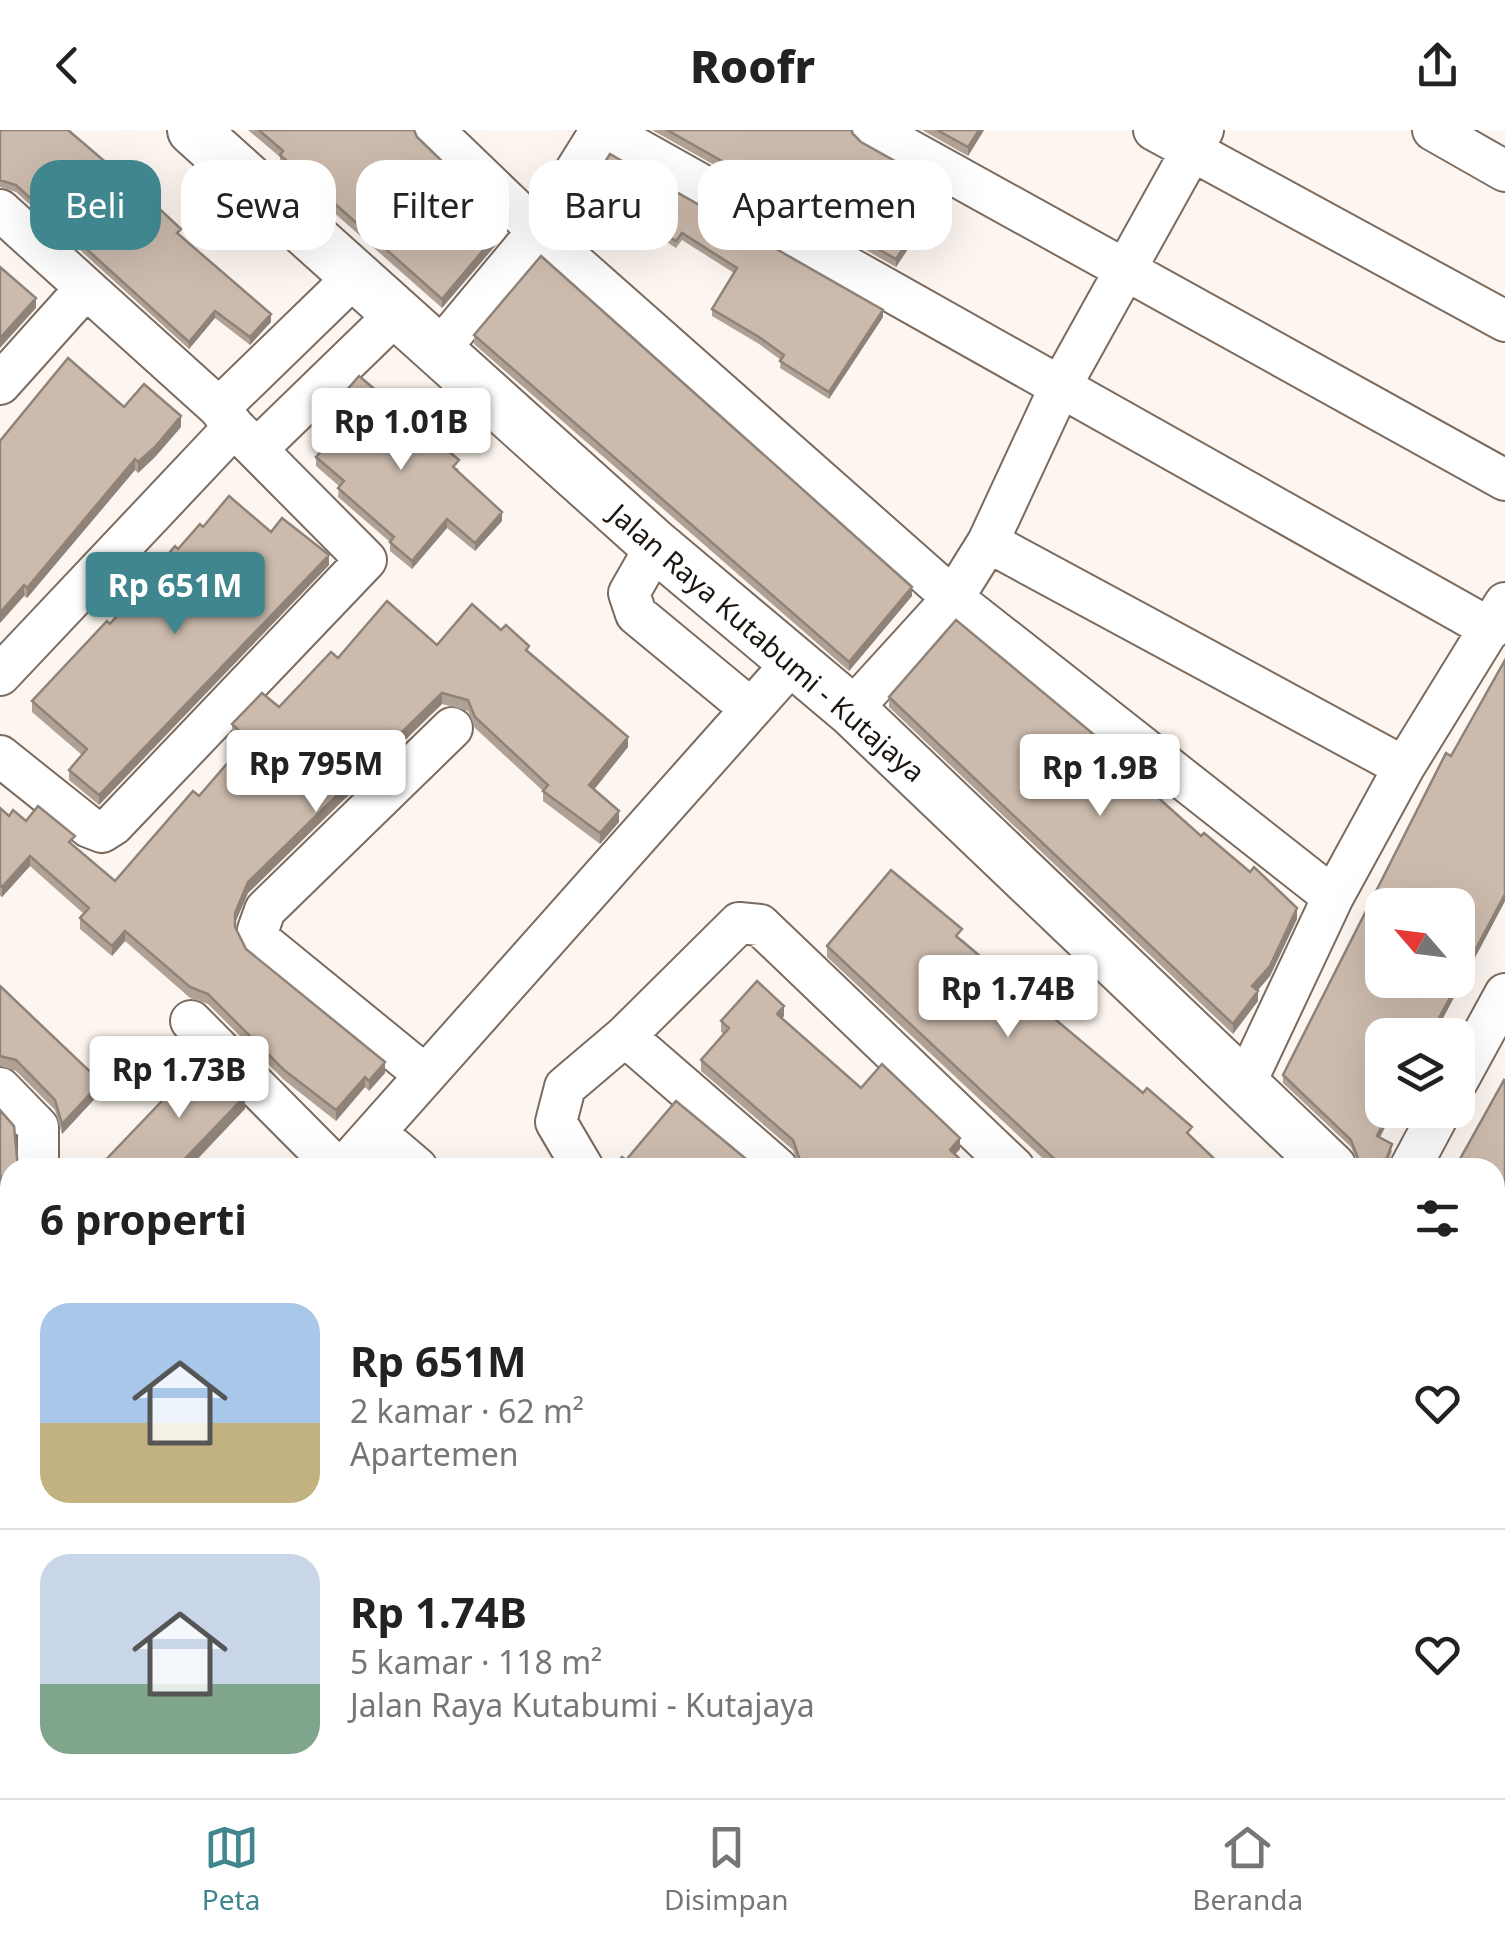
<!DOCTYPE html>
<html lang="id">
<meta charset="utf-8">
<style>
body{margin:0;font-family:"Noto Sans",sans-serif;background:#f6f6f6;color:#222;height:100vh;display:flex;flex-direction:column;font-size:38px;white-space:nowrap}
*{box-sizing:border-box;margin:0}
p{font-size:32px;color:#767676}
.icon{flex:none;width:55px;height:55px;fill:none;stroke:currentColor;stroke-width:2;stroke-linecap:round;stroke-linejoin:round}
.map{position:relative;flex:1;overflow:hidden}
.drawer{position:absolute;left:0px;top:1028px;width:1505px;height:642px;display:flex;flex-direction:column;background:#fff;border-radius:30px 30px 0 0;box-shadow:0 10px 40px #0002}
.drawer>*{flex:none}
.banner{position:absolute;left:30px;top:30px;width:1000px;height:90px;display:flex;gap:20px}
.needle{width:65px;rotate:298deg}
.buttons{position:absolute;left:1365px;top:758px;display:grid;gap:20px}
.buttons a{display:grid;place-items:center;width:110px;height:110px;border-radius:20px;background:#fff;box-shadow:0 10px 40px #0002;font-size:50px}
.price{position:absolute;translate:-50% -85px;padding:0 22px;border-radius:10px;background:#fff;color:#222;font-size:32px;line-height:65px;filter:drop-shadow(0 2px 5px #0008)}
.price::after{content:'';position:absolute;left:50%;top:60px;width:30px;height:22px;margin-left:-15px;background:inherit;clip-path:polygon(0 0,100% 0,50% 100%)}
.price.on{background:#3f868e;color:#fff}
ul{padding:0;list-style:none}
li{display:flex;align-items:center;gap:30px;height:250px;padding:0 40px}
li+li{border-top:2px solid #e0e0e0}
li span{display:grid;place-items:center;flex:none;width:280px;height:200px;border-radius:30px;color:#555}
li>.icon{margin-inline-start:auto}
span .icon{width:120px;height:120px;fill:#fffc;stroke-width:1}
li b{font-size:42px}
h2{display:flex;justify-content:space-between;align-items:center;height:120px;padding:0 40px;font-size:42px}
.pill{padding:0 35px;border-radius:30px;background:#fff;box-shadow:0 10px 40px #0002;font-size:35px;line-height:90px}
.pill.on{background:#3f868e;color:#fff}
header{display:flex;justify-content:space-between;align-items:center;height:130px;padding:0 40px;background:#fff;font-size:45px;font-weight:800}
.dock{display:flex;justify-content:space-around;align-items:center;height:140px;border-top:2px solid #e0e0e0;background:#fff;font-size:28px;color:#767676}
.dock a{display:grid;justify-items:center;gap:5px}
.dock .on{color:#3f868e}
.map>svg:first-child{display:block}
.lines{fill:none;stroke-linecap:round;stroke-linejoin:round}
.minor-casing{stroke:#7b6b5f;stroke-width:44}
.tertiary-casing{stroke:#7b6b5f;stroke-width:54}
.minor{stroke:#fff;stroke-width:40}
.tertiary{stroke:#fff;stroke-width:50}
.wall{fill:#afa195}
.shaded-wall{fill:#8f8379}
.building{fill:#ccbbad;stroke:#8f8379;stroke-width:2.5;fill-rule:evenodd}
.labels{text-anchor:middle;stroke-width:8;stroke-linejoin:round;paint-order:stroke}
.street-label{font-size:28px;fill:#1b1510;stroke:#fff}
</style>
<header><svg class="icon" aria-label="back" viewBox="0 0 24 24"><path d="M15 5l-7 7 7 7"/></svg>Roofr<svg class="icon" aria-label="share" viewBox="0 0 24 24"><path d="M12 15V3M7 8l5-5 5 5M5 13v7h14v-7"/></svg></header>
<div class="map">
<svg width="1505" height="1668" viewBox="0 0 1505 1668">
<rect width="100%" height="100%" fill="#fdf6f0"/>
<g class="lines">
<g class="minor-casing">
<path id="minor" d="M433,0L538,101L953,468L1333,767
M604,0L1491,499
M873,0L1505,350
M1154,0L1505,191
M1433,0L1505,41
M0,80L86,158L0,254
M86,158L219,278
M437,222L538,101L601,0
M257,319L395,185
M988,412L1404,637
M656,416L629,463L636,484L751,579
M0,545L234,297L219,278L353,148
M851,580L953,468L988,412L1059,259L1203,0
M0,626L89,697L102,702L113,695L366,430L234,297
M191,891L337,1038
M625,906L777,1038
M425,945L262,812L258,800L265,780L452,598
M1458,950L1505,864
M1245,954L1333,767L1404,637L1505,473
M0,958L38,997V1038
M376,1003L417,1038
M343,1038L794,531
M583,1038L556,992L565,957L625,906L739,793L760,795L1014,1038
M1410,1038L1441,980
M0,1089L10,1077
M0,1374L10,1383
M1495,1438L1505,1446
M0,1483L10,1472
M325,1660L334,1668
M497,1668L504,1660
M754,1668L761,1660
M1008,1668L1015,1660
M1255,1668L1262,1660
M1500,1668L1505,1663"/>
</g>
<g class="tertiary-casing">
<path id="tertiary" d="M193,0L656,416L851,580L1331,1038
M1495,1182L1505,1190"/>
</g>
<use href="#minor" class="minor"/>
<use href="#tertiary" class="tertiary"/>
</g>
<path class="wall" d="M0,0L181,106L271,192L250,215L215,188L189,219L16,62L0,57Z
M248,0H414L417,7L506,103L442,178L280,35V27Z
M652,0H852V3L861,12L943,66L896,137Z
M922,0H984L968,26Z
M590,56L883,187L829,269L780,238L781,230L759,214L712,186V179L734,143L682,110L676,118L590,63Z
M474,205L912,466L849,541L474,214Z
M124,277L181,297L155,327L138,343L135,340L27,468L24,466L0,493Z
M327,283L459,339L457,341L502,391L475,421L447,398L412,439L390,421V412L338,367L339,356L316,336V327L337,302L327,292Z
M203,397L271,402L329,435L99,675L69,650V640L82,625L32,582V571L110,494L178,419Z
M437,515L529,523L628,617L594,659L619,692L600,714L543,671V661L475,598L468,581L442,574L248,763L235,793V797L246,819L385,943L369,961L365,957L336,991L284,950L208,874L190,868L125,811L112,826L80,799V788L84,784L30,736L2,767L0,766V678L9,686L26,691L75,716L115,751L199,666L233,626V616L238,610L232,604V594L279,577L338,528Z
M889,567L1139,651L1297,789L1270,846L1257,861L1258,871L1233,904L889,577Z
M1505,771L1434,905H1382L1380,1007L1392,1021L1388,1034V1038H1359L1351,1017L1283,953V945Z
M962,809L1192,1008L1224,1038H1053L827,827V816Z
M0,856L101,962L62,1004L55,980L16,941L0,936Z
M784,886L782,888L861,958L960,1019L955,1024L970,1038H799L793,1020L701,941V930L724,904L721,902V891Z
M1505,951V1152L1495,1145V1038Z
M10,1283V1354L0,1351V1292Z
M1505,1284V1419L1500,1415L1495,1416Z
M0,1492L10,1498V1629L0,1620Z"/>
<path class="shaded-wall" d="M979,0H984L968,26V17Z
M943,58V66L896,137V129Z
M506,93V103L442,178V169Z
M36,168V178L0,218V208Z
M883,180V187L829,269V262Z
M215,181V188L189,219V212Z
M271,184V192L250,215V207Z
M181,286V297L155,327L138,343V332Z
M135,329V340L27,468V458Z
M502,382V391L475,421V413Z
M447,389V398L412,439V431Z
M329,425V435L99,675V665Z
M24,455V466L0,493V483Z
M912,457V466L849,541V532Z
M442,563V574L248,763L235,793V783L248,752Z
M628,607V617L589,666V655Z
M619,681V692L600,714V703Z
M30,726V736L2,767V757Z
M1505,764V771L1434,905H1430Z
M1297,778V789L1270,846L1252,867V856Z
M125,801V811L112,826V816Z
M1258,861V871L1233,904V894Z
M784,876V886L777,894V884Z
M385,932V943L369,961V951Z
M365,947V957L336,991V980Z
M101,952V962L62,1004V994Z
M245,966V979L189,1038H176Z
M1390,980H1394L1377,1013V1006Z
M960,1008V1019L950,1030V1020Z
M10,1043V1054L0,1058V1048Z
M10,1211V1224L0,1234V1221Z
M1500,1406V1415L1495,1416V1408Z
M1505,1492V1500L1495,1512V1503Z
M1505,1601V1610L1495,1621V1613Z
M474,1660H478L474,1668H468Z
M952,1660H959L952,1668H945Z
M1224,1660H1231L1224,1668H1217Z
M1454,1660H1462L1455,1668H1447Z"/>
<path class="building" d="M0,0H68L150,70L181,99L177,103L271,184L250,207L215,181L189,212L16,55L0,50Z
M259,0H414L417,7L506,93L442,169L280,25L283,21Z
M667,0H852V3L861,12L943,58L896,129Z
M937,0H979L968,17Z
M610,24L883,180L829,262L780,231L784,225L759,207L712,179L737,138L682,103L676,111L590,56Z
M541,126L912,457L849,532L474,205Z
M0,137L36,168L0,208Z
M68,228L124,277L144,254L181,286L155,317L138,332L135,329L27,458L24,455L0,483V311Z
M359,246L459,330L453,337L502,382L475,413L447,389L412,431L390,412L394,407L338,358L344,351L316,327L342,297L327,283Z
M229,366L271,402L282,388L329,425L99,665L69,640L87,619L32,571L107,491L110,494L175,416L178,419L200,394L203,397Z
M387,471L437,515L472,474L501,500L506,495L529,516L526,520L628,607L589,655L619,681L600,703L543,661L548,655L475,587L468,570L442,563L248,752L235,783V797L246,819L385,932L369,951L365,947L336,980L284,940L208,864L190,857L125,801L112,816L80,788L89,778L30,726L2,757L0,755V678L9,686L13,680L26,691L38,676L75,706L69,712L115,751L193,661L199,666L238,621L233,616L243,604L232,594L262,563L279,577L331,522L338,528Z
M956,490L1139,642L1135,647L1201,706L1204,703L1250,742L1254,737L1297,778L1270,836L1252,856L1258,861L1233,894L889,567Z
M1505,530V764L1430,905H1382V980H1390L1377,1006L1392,1014L1386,1030L1388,1038H1371L1359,1031L1351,1010L1283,945L1446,623L1451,626ZM1382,775H1458V850H1382Z
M891,740L962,799L956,806L1143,963L1147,958L1192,997L1187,1003L1224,1038H1064L827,816Z
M757,851L784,876L777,884L861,958L882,934L960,1008L950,1020L970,1038H809L800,1030L793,1010L701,930L729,898L721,891Z
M0,856L101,952L62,994L55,970L16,930L0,926Z
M205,926L245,966L176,1038H98Z
M1504,950L1505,951V1145L1495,1138V1038H1455Z
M676,971L757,1038H613L622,1027L626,1030Z
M0,980L14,996L18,1038H10V1043L0,1048Z
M10,1130V1211L0,1221V1140Z
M1495,1276L1505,1284V1411L1500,1406L1495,1408Z
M10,1283V1334L0,1332V1292Z
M1495,1457L1505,1459V1482L1503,1484L1505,1486V1492L1495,1503L1505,1511V1601L1495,1613Z
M0,1492H3L10,1498V1563L8,1566L10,1567V1615L0,1607Z
M135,1660H169L178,1668H128Z
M356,1660H474L468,1668H359L357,1666Z
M556,1660H732L735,1668H549Z
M798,1660H952L945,1668H791Z
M1074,1660H1224L1217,1668H1068Z
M1310,1660H1454L1447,1668H1304Z"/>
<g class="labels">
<g class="street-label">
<text transform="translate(767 513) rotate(41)" y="10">Jalan Raya Kutabumi - Kutajaya</text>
</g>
</g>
</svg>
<div class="buttons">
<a><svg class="needle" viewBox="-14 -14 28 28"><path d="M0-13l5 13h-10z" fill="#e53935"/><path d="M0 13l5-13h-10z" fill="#767676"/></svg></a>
<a><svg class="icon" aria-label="layers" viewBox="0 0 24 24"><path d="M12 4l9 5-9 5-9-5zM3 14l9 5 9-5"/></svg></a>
</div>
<b class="price" style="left:401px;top:343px">Rp 1.01B</b>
<b class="price on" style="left:175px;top:507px">Rp 651M</b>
<b class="price" style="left:316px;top:685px">Rp 795M</b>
<b class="price" style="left:1100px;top:689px">Rp 1.9B</b>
<b class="price" style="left:1008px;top:910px">Rp 1.74B</b>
<b class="price" style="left:179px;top:991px">Rp 1.73B</b>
<div class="banner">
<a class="pill on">Beli</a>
<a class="pill">Sewa</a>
<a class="pill">Filter</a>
<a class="pill">Baru</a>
<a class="pill">Apartemen</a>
</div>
<section class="drawer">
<h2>6 properti<svg class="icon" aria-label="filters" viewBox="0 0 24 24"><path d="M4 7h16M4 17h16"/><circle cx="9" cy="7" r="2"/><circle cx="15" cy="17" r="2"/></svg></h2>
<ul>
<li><span style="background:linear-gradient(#a9c7e8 60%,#c2b280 0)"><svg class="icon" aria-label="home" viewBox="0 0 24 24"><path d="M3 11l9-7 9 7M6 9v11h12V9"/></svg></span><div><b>Rp 651M</b><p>2 kamar · 62 m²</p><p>Apartemen</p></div><svg class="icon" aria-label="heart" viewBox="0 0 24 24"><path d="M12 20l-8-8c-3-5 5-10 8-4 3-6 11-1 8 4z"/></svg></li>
<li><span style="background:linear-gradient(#c9d6e8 65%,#7fa58c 0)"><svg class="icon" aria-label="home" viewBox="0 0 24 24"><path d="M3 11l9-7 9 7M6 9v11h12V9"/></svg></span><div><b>Rp 1.74B</b><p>5 kamar · 118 m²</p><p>Jalan Raya Kutabumi - Kutajaya</p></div><svg class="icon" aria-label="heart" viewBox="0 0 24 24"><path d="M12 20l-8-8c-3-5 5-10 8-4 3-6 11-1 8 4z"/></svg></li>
</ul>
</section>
</div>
<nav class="dock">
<a class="on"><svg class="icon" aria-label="map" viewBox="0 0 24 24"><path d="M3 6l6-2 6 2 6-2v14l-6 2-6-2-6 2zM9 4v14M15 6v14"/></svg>Peta</a>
<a><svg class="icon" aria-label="saved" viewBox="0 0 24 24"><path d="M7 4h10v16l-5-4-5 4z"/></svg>Disimpan</a>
<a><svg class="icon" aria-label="home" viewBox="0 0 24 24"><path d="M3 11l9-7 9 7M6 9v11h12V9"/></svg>Beranda</a>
</nav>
